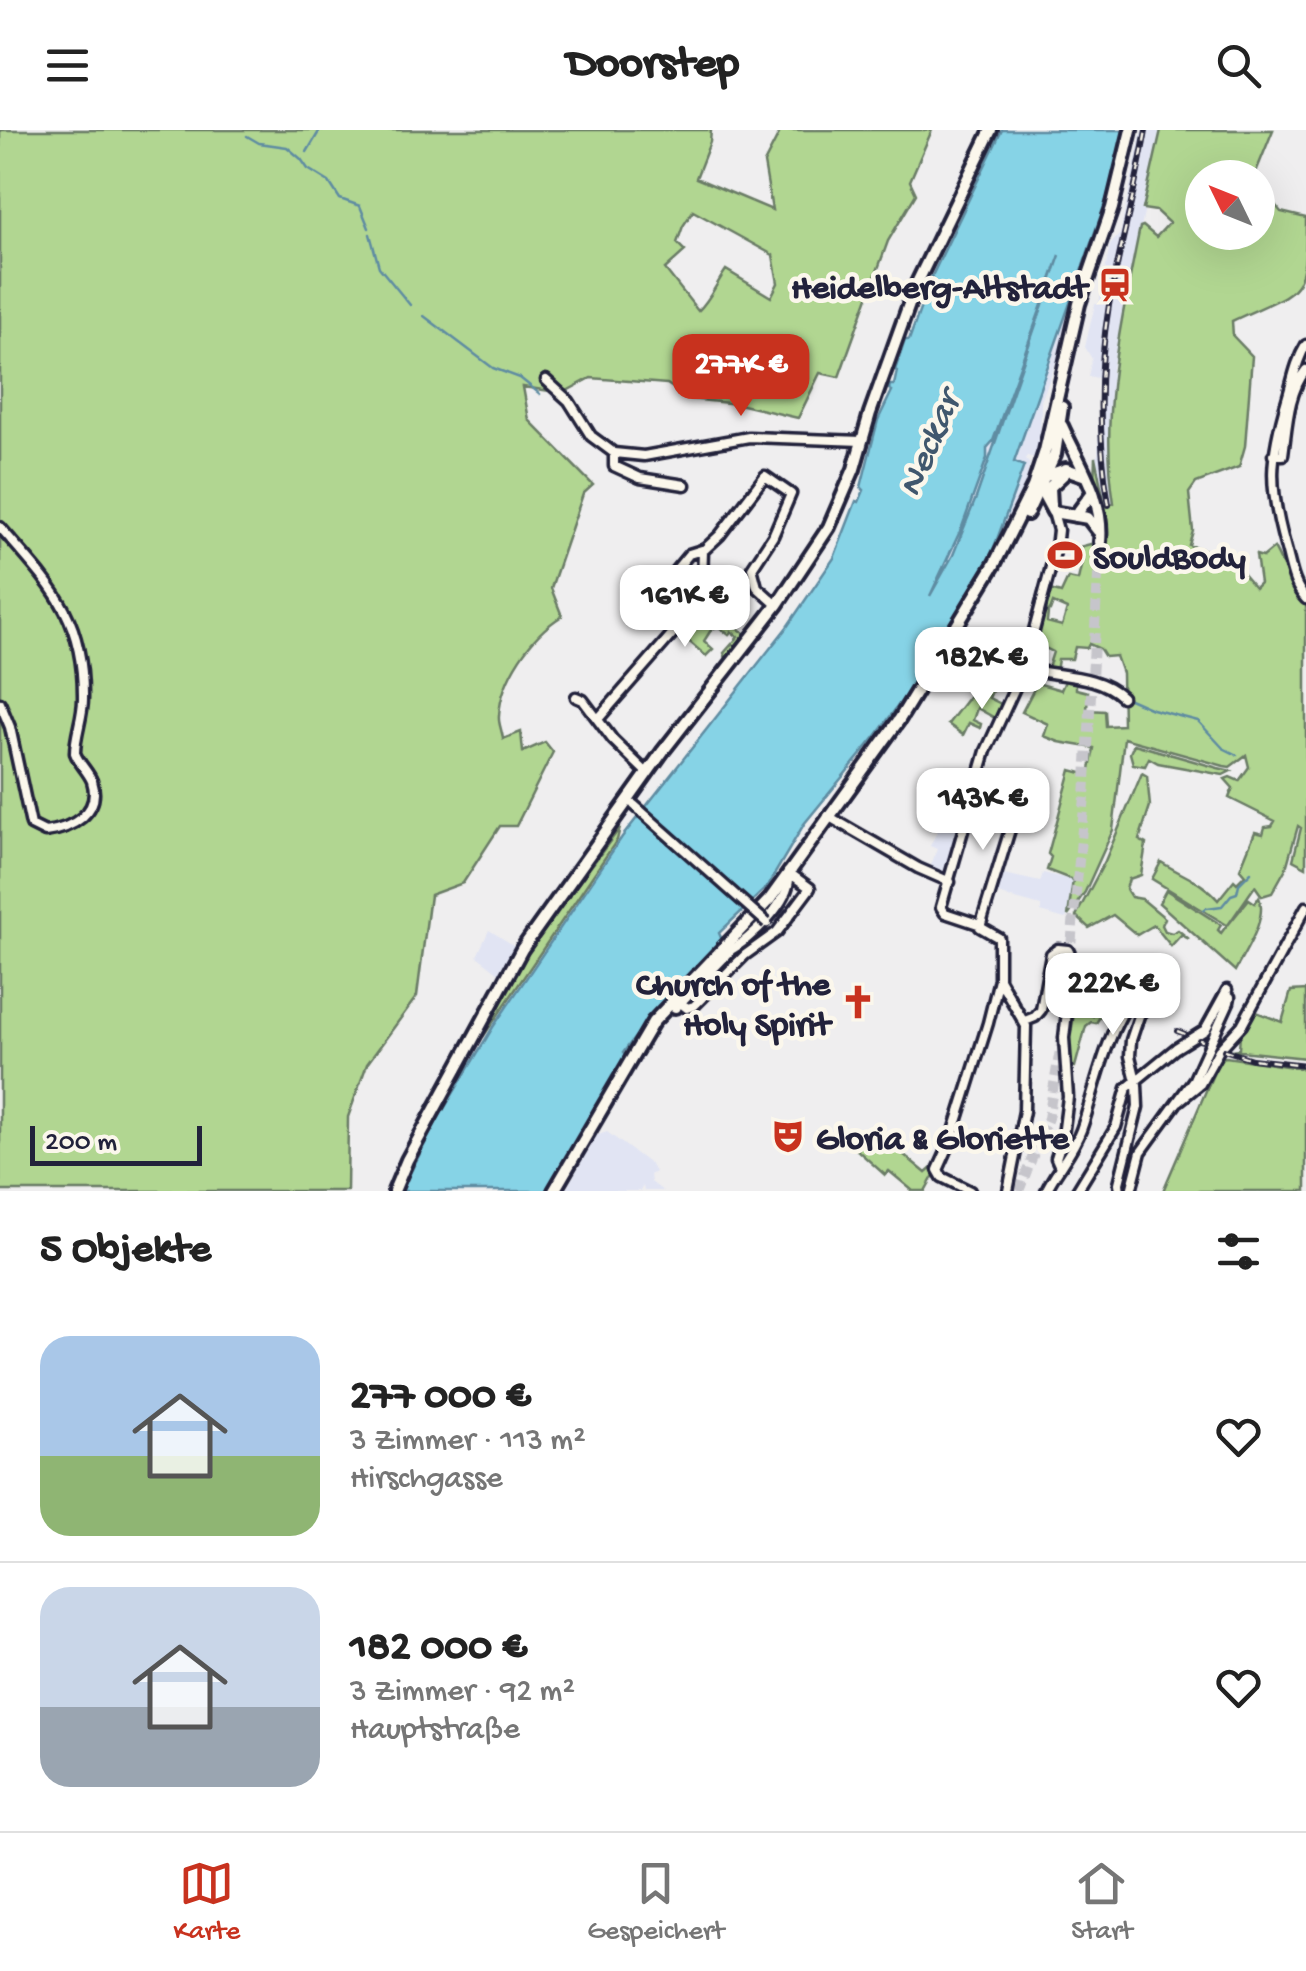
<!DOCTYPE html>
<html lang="de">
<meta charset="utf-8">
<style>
body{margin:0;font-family:"Gochi Hand",sans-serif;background:#f6f6f6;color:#222;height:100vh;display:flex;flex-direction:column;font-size:38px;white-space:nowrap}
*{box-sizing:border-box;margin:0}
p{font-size:32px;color:#767676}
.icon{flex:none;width:55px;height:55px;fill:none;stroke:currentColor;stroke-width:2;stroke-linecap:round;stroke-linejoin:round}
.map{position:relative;height:1061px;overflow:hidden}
.sheet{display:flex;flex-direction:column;background:#fff;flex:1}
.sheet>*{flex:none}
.needle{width:65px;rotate:313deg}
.fabs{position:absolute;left:1185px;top:30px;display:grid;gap:20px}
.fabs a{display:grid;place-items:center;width:90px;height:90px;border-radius:50%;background:#fff;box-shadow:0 10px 40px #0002;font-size:50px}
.scale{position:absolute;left:30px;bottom:25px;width:172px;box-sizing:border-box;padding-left:10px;border:5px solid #22223b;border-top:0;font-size:28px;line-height:35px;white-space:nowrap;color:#22223b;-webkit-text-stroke:8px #fbf7ec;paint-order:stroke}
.price{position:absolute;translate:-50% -85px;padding:0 22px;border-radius:20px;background:#fff;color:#222;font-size:32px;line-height:65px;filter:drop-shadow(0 2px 5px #0008)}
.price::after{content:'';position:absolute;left:50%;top:60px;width:30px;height:22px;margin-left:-15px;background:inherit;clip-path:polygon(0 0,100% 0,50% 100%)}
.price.active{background:#c8321e;color:#fff}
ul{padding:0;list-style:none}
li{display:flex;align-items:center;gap:30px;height:250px;padding:0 40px}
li+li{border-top:2px solid #e0e0e0}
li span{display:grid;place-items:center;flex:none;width:280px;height:200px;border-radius:30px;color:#555}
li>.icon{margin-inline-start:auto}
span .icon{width:120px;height:120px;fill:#fffc;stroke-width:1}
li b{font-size:42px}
h2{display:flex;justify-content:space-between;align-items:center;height:120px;padding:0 40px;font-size:42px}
header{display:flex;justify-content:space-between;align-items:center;height:130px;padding:0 40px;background:#fff;font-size:45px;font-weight:800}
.tab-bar{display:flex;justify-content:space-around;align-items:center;height:140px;border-top:2px solid #e0e0e0;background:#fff;font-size:28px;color:#767676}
.tab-bar a{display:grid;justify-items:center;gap:5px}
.tab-bar .active{color:#c8321e}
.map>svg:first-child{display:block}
.built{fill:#e1e4f3}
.green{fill:#b1d691;stroke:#6a7c66;stroke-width:2.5;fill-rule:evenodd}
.water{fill:#86d3e6;stroke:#5e8ca2;stroke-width:2.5;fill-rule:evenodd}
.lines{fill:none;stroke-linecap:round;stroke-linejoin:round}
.stream{stroke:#5e8ca2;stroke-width:2.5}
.major-tunnel{stroke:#c6c5cb;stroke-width:10;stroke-dasharray:10 5;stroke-linecap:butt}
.minor-casing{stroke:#22223b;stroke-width:15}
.major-casing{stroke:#22223b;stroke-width:18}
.minor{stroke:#fbf7ec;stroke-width:8}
.major{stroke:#fbf7ec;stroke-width:10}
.rail-casing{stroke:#22223b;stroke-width:6}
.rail{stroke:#fbf7ec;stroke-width:2.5;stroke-dasharray:8;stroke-linecap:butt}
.minor-bridge-casing{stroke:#22223b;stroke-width:15;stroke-linecap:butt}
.minor-bridge{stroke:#fbf7ec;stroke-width:8}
.labels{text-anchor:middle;stroke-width:9;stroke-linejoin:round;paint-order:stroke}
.poi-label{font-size:35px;font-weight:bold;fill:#22223b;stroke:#fbf7ec;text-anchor:end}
.water-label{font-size:38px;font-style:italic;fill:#40576e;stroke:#fbf7ec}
</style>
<header><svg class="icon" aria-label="menu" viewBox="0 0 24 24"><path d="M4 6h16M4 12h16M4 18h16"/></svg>Doorstep<svg class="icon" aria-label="search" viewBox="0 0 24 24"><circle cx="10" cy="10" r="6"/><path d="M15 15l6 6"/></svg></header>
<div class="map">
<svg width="1306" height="1061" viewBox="0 0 1306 1061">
<rect width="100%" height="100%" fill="#efeeef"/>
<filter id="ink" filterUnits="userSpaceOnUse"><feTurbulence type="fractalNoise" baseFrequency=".01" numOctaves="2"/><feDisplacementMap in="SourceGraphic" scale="20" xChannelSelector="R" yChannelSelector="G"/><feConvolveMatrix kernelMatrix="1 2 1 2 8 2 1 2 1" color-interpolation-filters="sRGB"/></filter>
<g filter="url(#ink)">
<path class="built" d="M1142,0H1161L1112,238L1110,345L1115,373L1105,377L1095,327L1098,325V248L1088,246L1092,229L1085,217L1095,174H1099L1110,115L1120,104Z
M1060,125L1043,209L1052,189L1046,210L1056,214L1086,128L1061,220L1041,271L1040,316L1035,328L1027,326L1025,329L1030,334L1026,351L987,434L1023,336L1014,333L1021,312L1012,308L1004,326L999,304L953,425L930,466L973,370L987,329L985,325Z
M948,679L964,684L949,745L930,738L937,719L930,716Z
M1000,743L1040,752L1043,743L1073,750L1068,786L1065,789L1041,782V776L994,763Z
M489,800L518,818L503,846L477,826Z
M607,1002L651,1035L655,1042L650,1045L651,1052L663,1061H644L643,1056L640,1061H565L593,1012L592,1007Z"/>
<path class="green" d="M0,0H711L710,12L696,48L772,80L764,33L781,0H932L910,51L916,64L888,111L839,247L820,243L798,288L738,274L690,269L667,254L591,248L563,263L523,257L529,290L593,355L583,364L551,458L562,486C531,505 501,548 499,586C498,593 502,600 503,609L521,602L523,622L545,612L553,622L516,696H500L463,753L430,765L417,866L367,934L348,987L347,1061H0ZM693,81L773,125L778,153L771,167L726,140C716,154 710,170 698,181L665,139L685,121L677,113L683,96Z
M1161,0H1273L1254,47L1202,48V102H1258V54L1281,82L1306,88C1306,170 1301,158 1232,191L1233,206L1252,226L1245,316L1239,337L1196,353L1189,363L1193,401L1189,415L1228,427L1255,458L1260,453L1256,425L1263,427L1274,418C1285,437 1291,461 1306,475V737L1293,730L1301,698L1298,696L1286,738L1272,763L1262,766L1255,756L1228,795L1249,769L1255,773L1259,767C1268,789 1245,821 1235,841L1159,773L1166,760L1221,795L1218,800L1221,803L1227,795L1152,749L1161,732C1183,746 1202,751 1218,770L1234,750L1237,753L1245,745L1240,739L1255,702L1263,704L1265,697L1272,696L1275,691L1229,668L1233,658L1225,649L1230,647L1239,651L1249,637L1246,625L1230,637L1224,636L1124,608L1113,700L1085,762L1068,786L1073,750L1047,740L1051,727L1048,724L1071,640L1089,645L1094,618L1059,612L1044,606L1048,594L1022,582L1037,553L1061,560L1065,551L1076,552V559L1088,562L1087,580L1105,581L1106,596L1123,595L1122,543L1116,526L1105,527L1100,519L1089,514L1087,518L1075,517L1072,529H1058L1056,542L1047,541L1053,522L1039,515L1035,533L1039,535L1038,540L1029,537L1044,482L1048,483L1047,492L1062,496L1067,479L1053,473L1050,481L1044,480L1050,460L1061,463L1068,448L1078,450L1083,427L1076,424L1079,417L1102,411L1094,354L1095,327L1105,376L1114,373C1099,279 1122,189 1140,97L1143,96L1156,107L1169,93L1156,81L1143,79Z
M705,473L748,506L727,531L724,523L738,507L732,502L729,505L718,496L711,500L704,511L713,519L706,526L685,508L689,502L684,497Z
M973,516L984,519L985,528L995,533L983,557L992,561L989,568L1003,575L995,588L977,578L973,590L981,594L980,598L969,593L963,605L948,594L971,564L968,557L955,551Z
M1134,614L1218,638L1231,641L1223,645L1158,633L1149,628L1145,636L1133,634L1130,623Z
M1142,643L1147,646L1150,676L1139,710L1146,714L1141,745L1129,749L1126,759L1131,767L1142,769L1165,788L1162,795L1165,801L1172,803L1178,800L1189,809L1181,805L1171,816L1154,795L1137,805L1113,785L1089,798L1076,786L1105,731Z
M620,698L617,710L483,907L530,817Z
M1114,830L1125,832L1126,837H1131V831L1149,833L1125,871L1107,876L1096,893L1091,892L1086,896L1075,937L1069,935L1067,910L1071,904L1076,870L1088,872L1087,883L1093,886L1099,876L1090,870L1095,859L1101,868H1112L1123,855L1111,841Z
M1306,860V928L1231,920L1239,919L1240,903L1254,881L1282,892L1291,861Z
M1226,927L1306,939V1061H1163L1220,928Z
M877,997L893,1011L891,1014L926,1043L934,1036V1045L925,1061H913L889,1041L885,1045L857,1020Z"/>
<path class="water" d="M1002,0H1124L1108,65L1014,332L1024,336L992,423L915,552L876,606L804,694L767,757L719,803L722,810L648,890L623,923L626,926L546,1061H401L436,992L493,897L622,707L787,497L834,428L856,371L859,372L864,360L861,357L878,290L892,261L889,259L890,255H894L897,241L895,240L905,210H909L932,146ZM1060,125L976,368L953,425L930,466L962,397L987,328V318L993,311Z"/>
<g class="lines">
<path class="stream" d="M247,6L259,13L287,17L301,29L308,39L329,52L340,69L360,76L369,98
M307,22L320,0
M370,104L379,137L410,175
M424,186L493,238L520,248L540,264
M1127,568L1152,579L1198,591L1223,618L1237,625
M1207,778L1222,776L1231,765L1237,763L1239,754L1251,742
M1204,780L1205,779"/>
<path class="major-tunnel" d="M1070,827L1085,667L1100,412
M1019,1061L1048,988L1062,909"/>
<g class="minor-casing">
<path id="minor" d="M1306,215C1296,231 1293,249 1288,266C1269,330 1268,355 1286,419C1291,437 1293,455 1306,469
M546,250L569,271L591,306L614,323L644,326L749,307L862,311
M614,323V336L640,348L685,355
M1273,325H1283C1287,297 1288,262 1306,240
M0,397C51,456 84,485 83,569C83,587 75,605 75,623C79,634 88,641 92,651C102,683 71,699 45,702L31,695L10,597L0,573
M650,471L689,424L705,419L720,405L765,346L791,364L773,406L752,438L757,457L777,475
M1024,538C1057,547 1097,543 1122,567
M576,567L583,570L613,610L647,643
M599,588L694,479L702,455L703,420
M828,686L918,738L950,752
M981,795L945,783L941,777L986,621L1024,538L1056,418L1058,400L1053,382
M729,821C749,811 796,767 788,742
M999,849L1026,896L1024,981L1008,1061
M678,871L687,878L694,876L745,825L777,802L810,758L788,742
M1025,891L1035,887L1041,880L1051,824L1058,819L1068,820L1073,830L1064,908L1068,967L1063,1006L1056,1028L1060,1037
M1179,971L1200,954L1219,920L1242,895L1306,777
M970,1061L942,1047L938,1040L951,1011L988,893L999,849V808L980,797L1012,693L971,679
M1046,1061C1056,1040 1073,1022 1081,1000C1097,957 1109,879 1150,851L1156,856V862L1139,886L1131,910L1130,926L1137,955L1138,977L1119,1053L1120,1061
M1077,1061L1116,997L1127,958L1176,918L1205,900L1227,860
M1131,1061L1141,1022L1194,949L1229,872L1230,867L1226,864"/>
</g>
<g class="major-casing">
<path id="major" d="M1062,296C1079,334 1104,368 1100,412
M1046,346L1066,339L1086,346
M1039,356L1053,382L1088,388L1098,401
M1051,376L1050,357L1067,341
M1027,384L1055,324L1062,277
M1075,386L1093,362
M675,877L729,821
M394,1061L407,1030L522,819L663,621L777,475L829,397L854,339L870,283L916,155L991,0
M554,1061L653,892L770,769L899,590L994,435L1033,357L1045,321L1079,174L1112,78L1131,0"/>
</g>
<use href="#minor" class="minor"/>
<use href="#major" class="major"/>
<g class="rail-casing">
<path id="rail" d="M1109,375C1098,310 1098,241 1109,175C1120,116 1136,59 1146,0
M1077,859L1091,865
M1177,901L1185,904
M1199,910L1203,911
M1224,920L1252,929L1306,935"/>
</g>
<use href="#rail" class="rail"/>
<g class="minor-bridge-casing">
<path id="minor-bridge" d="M634,675L767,793"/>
</g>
<use href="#minor-bridge" class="minor-bridge"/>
</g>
</g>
<defs>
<g id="station-bare" transform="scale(2.7)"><path d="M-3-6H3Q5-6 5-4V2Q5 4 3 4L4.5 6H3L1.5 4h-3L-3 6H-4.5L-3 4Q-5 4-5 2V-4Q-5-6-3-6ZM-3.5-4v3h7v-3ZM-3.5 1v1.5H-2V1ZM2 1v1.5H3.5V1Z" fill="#c8321e" stroke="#fbf7ec" stroke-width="2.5" paint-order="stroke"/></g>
<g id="stadium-bare" transform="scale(2.7)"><path d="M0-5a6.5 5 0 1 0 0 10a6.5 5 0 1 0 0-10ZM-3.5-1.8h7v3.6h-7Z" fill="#c8321e" stroke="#fbf7ec" stroke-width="2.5" paint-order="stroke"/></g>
<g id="church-bare" transform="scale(2.7)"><path d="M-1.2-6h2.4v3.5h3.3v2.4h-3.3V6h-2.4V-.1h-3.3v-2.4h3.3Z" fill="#c8321e" stroke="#fbf7ec" stroke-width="2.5" paint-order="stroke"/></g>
<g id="theatre-bare" transform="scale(2.7)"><path d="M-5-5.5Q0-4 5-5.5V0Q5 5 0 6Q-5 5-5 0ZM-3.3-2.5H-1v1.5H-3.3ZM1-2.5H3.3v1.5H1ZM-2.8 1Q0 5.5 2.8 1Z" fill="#c8321e" stroke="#fbf7ec" stroke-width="2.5" paint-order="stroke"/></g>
</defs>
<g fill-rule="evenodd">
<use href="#station-bare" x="1115" y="155"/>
<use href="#stadium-bare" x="1065" y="425"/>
<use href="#church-bare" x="858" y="872"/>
<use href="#theatre-bare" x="788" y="1006"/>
</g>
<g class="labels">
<g class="poi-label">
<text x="1087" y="167">Heidelberg-Altstadt</text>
<text x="1093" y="437" text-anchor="start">SouldBody</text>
<text x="830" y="864">Church of the<tspan x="830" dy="40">Holy Spirit</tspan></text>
<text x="816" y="1018" text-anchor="start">Gloria &amp; Gloriette</text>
</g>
<g class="water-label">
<text transform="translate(926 313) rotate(-67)" y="13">Neckar</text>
</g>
</g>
</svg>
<div class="fabs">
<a><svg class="needle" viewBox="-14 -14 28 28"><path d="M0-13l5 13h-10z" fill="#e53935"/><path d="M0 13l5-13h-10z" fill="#767676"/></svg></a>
</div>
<div class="scale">200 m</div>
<b class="price active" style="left:741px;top:289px">277K €</b>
<b class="price" style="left:685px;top:520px">161K €</b>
<b class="price" style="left:982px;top:582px">182K €</b>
<b class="price" style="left:983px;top:723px">143K €</b>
<b class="price" style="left:1113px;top:908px">222K €</b>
</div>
<section class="sheet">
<h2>5 Objekte<svg class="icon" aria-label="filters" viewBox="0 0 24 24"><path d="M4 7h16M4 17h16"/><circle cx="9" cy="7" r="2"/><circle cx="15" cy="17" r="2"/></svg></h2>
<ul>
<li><span style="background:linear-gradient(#a9c7e8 60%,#8fb573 0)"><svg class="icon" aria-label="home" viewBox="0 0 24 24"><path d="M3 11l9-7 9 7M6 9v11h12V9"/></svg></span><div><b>277 000 €</b><p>3 Zimmer · 113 m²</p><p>Hirschgasse</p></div><svg class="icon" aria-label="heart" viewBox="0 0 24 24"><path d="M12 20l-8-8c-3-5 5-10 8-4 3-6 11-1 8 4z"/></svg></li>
<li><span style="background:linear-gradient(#c9d6e8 60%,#9aa5b1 0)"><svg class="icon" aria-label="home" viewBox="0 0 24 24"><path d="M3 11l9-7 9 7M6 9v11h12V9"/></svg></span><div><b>182 000 €</b><p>3 Zimmer · 92 m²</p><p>Hauptstraße</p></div><svg class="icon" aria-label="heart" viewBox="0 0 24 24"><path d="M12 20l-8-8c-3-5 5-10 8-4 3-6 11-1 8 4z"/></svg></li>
</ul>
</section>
<nav class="tab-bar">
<a class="active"><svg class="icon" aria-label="map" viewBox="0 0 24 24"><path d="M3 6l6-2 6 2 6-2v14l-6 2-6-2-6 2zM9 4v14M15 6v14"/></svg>Karte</a>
<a><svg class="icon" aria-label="saved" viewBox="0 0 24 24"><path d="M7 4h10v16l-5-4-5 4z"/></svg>Gespeichert</a>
<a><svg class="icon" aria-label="home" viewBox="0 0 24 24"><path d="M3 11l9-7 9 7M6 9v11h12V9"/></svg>Start</a>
</nav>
